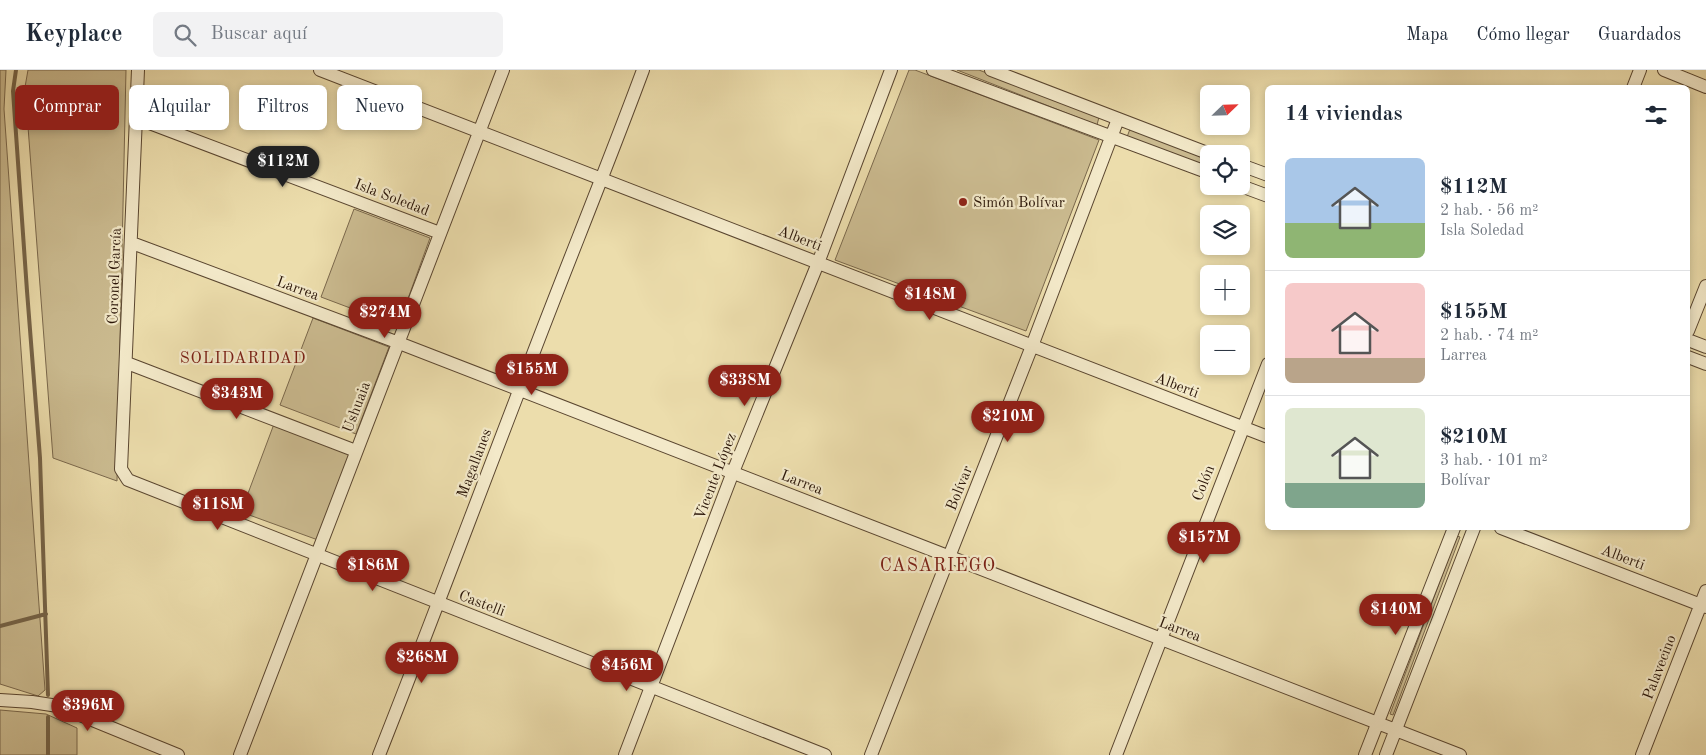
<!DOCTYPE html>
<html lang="es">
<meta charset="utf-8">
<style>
body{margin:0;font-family:"Old Standard TT",serif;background:#f2f2f3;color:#1f2937;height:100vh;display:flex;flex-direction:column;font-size:19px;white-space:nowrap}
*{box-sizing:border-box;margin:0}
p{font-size:16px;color:#747a83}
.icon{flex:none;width:28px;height:28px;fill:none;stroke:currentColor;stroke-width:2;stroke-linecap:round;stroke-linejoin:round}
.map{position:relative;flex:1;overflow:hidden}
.side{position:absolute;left:1265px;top:15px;width:425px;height:445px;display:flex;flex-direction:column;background:#fff;border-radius:8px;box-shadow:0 2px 8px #0003}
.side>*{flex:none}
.banner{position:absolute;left:15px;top:15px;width:475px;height:45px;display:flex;gap:10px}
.needle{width:32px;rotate:67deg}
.controls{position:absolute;left:1200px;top:15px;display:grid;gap:10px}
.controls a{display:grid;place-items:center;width:50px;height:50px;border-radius:8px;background:#fff;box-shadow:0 2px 8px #0003;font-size:25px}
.price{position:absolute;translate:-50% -42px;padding:0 11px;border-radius:18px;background:#8f2418;color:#fff;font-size:16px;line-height:32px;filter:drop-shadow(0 1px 2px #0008)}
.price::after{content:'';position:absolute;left:50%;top:30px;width:15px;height:11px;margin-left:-8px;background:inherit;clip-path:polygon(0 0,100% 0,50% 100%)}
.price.current{background:#222;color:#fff}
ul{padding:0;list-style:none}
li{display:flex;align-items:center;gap:15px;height:125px;padding:0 20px}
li+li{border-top:1px solid #e0e1e3}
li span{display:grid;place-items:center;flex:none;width:140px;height:100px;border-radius:8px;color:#555}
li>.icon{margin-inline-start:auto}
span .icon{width:60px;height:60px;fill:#fffc;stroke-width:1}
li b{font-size:21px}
h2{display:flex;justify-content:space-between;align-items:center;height:60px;padding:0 20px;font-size:21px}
.tag{padding:0 18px;border-radius:8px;background:#fff;box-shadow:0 2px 8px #0003;font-size:18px;line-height:45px}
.tag.current{background:#8f2418;color:#fff}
header{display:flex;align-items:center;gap:30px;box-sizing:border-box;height:70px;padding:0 25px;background:#fff;border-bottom:1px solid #e0e1e3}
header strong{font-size:24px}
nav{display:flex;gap:28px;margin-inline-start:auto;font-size:18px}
.search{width:350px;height:45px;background:#f2f2f3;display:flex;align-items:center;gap:12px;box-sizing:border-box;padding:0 18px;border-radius:8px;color:#747a83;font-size:19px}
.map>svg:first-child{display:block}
.green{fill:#cbbb90;stroke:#7a684c}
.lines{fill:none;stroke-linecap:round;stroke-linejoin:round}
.stream{stroke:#766448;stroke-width:4}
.minor-casing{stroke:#5a4630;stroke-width:14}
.minor{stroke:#f3e9c9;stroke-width:12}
.poi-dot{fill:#8f2418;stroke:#f3e9c9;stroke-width:2}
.labels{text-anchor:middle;stroke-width:4.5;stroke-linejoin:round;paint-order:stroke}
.street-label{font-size:15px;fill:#291407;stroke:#f3e9c9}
.poi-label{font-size:15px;fill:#291407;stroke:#f3e9c9;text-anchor:start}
.neighbourhood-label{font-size:16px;letter-spacing:1px;fill:#7a1f14;stroke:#f3e9c9}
.quarter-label{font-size:18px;letter-spacing:1px;fill:#7a1f14;stroke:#f3e9c9}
</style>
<header>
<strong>Keyplace</strong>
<div class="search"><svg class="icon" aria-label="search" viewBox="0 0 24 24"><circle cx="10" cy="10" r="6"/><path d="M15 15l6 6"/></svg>Buscar aquí</div>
<nav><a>Mapa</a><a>Cómo llegar</a><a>Guardados</a></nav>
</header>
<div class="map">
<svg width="1706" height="685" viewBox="0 0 1706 685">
<rect width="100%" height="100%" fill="#ecddac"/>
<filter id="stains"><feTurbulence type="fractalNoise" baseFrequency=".004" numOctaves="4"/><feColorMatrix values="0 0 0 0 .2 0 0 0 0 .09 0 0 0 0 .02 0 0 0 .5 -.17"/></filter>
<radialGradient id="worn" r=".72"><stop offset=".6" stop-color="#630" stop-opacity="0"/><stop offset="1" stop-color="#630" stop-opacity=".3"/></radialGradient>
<path class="green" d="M0,0H6L4,39L45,620L38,626L0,614Z
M28,0H126L117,411L53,388L25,17Z
M909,0H915L1099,70L1026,261L835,190Z
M957,0H979L1099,47L1097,55Z
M1130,59L1209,90V98L1127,67Z
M354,139L430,168L398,256L321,227Z
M313,248L389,277L356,364L280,335Z
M274,354L351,383L318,470L241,442Z
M1457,466L1460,467L1393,645L1390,644Z
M0,640L46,644L77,658V685H0Z"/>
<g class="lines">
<path class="stream" d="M16,0L13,21L27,221L40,388L48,625
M0,556L46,544
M48,647V685"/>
<g class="minor-casing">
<path id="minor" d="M138,0L121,399L128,410L825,685
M320,0L1268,367
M933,0L1209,103
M991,0L1210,84
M1664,0L1706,17
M1633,18L1640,0
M136,48L440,163
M1241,95L1268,105
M1241,116L1268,126
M132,173L399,273L1460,685
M1688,261L1706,216
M1688,270L1706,277
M1688,287L1706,294
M127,293L356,381
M1501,458L1706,537
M0,630L32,632L58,636L178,685
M240,685L503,0
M379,685C427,564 472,443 519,321C559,214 603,108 643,0
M625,685L733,402L818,193L891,0
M871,685L1032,276L1118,49
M1116,685L1268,294
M1365,685L1454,458
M1386,685L1474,458
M1642,685L1706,521"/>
</g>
<use href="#minor" class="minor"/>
</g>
<circle class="poi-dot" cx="963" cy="132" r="5"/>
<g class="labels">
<g class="street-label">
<text transform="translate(392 127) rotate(21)" y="5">Isla Soledad</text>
<text transform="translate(800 168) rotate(21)" y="5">Alberti</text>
<text transform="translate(114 206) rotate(-88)" y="5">Coronel García</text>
<text transform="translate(298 218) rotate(20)" y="5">Larrea</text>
<text transform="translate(1177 315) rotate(21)" y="5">Alberti</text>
<text transform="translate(356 337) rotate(-69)" y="5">Ushuaia</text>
<text transform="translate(474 393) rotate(-69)" y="5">Magallanes</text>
<text transform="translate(715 406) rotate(-69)" y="5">Vicente López</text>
<text transform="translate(802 412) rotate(21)" y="5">Larrea</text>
<text transform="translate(1203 413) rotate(-69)" y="5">Colón</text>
<text transform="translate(959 418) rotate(-68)" y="5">Bolívar</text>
<text transform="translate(1623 487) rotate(21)" y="5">Alberti</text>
<text transform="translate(482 533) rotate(21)" y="5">Castelli</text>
<text transform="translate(1180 559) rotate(21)" y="5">Larrea</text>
<text transform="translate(1659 597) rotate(-69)" y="5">Palavecino</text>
</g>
<g class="poi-label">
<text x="973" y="137">Simón Bolívar</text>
</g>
<g class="neighbourhood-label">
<text x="243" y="293">SOLIDARIDAD</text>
</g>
<g class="quarter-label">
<text x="938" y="501">CASARIEGO</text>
</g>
</g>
<rect width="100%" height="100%" filter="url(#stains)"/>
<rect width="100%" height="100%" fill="url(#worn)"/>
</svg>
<div class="controls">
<a><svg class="needle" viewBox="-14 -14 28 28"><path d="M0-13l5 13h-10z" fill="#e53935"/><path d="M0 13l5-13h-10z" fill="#747a83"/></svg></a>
<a><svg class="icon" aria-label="locate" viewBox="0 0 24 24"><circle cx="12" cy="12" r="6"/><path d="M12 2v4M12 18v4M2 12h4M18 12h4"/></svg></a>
<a><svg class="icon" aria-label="layers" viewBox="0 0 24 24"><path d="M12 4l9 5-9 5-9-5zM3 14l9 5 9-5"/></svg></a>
<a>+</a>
<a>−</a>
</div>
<b class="price current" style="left:283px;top:118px">$112M</b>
<b class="price" style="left:930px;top:251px">$148M</b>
<b class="price" style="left:385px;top:269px">$274M</b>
<b class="price" style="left:532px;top:326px">$155M</b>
<b class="price" style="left:745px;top:337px">$338M</b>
<b class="price" style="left:237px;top:350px">$343M</b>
<b class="price" style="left:1008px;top:373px">$210M</b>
<b class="price" style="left:218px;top:461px">$118M</b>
<b class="price" style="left:1204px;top:494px">$157M</b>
<b class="price" style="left:373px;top:522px">$186M</b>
<b class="price" style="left:1396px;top:566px">$140M</b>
<b class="price" style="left:422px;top:614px">$268M</b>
<b class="price" style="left:627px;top:622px">$456M</b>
<b class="price" style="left:88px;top:662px">$396M</b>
<div class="banner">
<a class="tag current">Comprar</a>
<a class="tag">Alquilar</a>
<a class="tag">Filtros</a>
<a class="tag">Nuevo</a>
</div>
<section class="side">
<h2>14 viviendas<svg class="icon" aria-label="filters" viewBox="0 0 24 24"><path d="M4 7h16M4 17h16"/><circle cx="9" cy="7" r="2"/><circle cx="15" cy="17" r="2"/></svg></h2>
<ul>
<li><span style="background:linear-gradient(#a9c7e8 65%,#8fb573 0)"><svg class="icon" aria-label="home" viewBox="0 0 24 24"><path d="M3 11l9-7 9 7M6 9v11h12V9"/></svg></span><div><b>$112M</b><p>2 hab. · 56 m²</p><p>Isla Soledad</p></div></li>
<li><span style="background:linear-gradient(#f6c9c9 75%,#b9a48a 0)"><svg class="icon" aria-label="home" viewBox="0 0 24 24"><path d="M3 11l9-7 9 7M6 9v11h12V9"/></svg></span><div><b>$155M</b><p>2 hab. · 74 m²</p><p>Larrea</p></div></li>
<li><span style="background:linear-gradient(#dfe7d0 75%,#7fa58c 0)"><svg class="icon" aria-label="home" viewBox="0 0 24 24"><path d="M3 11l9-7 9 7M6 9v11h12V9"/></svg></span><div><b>$210M</b><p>3 hab. · 101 m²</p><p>Bolívar</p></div></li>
</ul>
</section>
</div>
